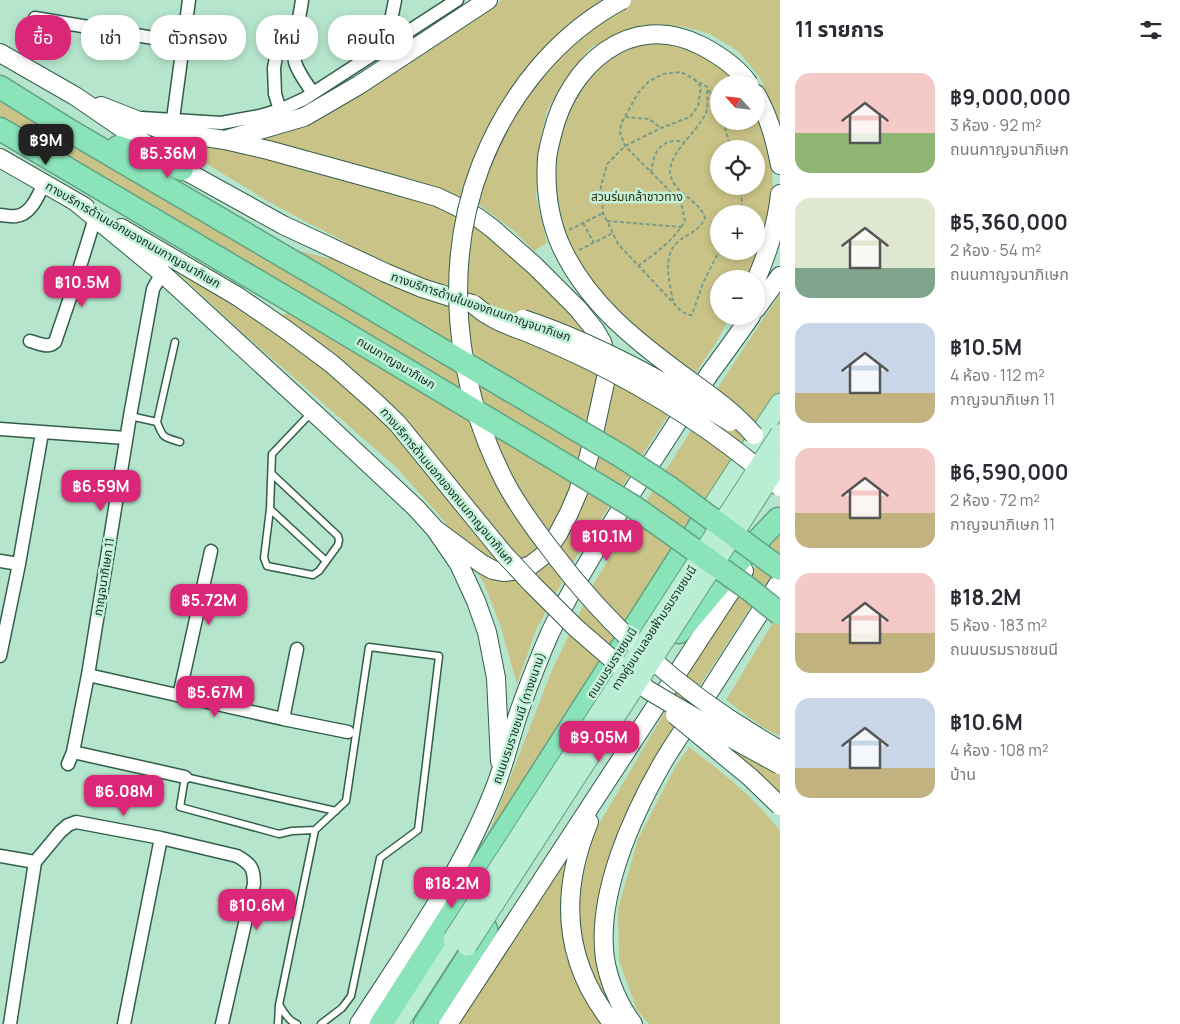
<!DOCTYPE html>
<html lang="th">
<meta charset="utf-8">
<style>
body{margin:0;font-family:Manrope,"Noto Sans Thai",sans-serif;background:#f7f7f7;color:#2b2b33;height:100vh;display:flex;flex-direction:column;font-size:19px;white-space:nowrap}
*{box-sizing:border-box;margin:0}
p{font-size:16px;color:#7c7c81}
.icon{flex:none;width:28px;height:28px;fill:none;stroke:currentColor;stroke-width:2;stroke-linecap:round;stroke-linejoin:round}
.map{position:relative;flex:1;overflow:hidden}
.side{display:flex;flex-direction:column;background:#fff;width:400px}
.side>*{flex:none}
.hud{position:absolute;left:15px;top:15px;width:475px;height:45px;display:flex;gap:10px}
.needle{width:32px;rotate:297deg}
.controls{position:absolute;left:710px;top:75px;display:grid;gap:10px}
.controls a{display:grid;place-items:center;width:55px;height:55px;border-radius:50%;background:#fff;box-shadow:0 2px 8px #0003;font-size:25px}
.price{position:absolute;translate:-50% -42px;padding:0 11px;border-radius:10px;background:#db2777;color:#fff;font-size:16px;line-height:32px;filter:drop-shadow(0 1px 2px #0008)}
.price::after{content:'';position:absolute;left:50%;top:30px;width:15px;height:11px;margin-left:-8px;background:inherit;clip-path:polygon(0 0,100% 0,50% 100%)}
.price.active{background:#222;color:#fff}
ul{padding:0;list-style:none}
li{display:flex;align-items:center;gap:15px;height:125px;padding:0 15px}
li span{display:grid;place-items:center;flex:none;width:140px;height:100px;border-radius:15px;color:#555}
li>.icon{margin-inline-start:auto}
span .icon{width:60px;height:60px;fill:#fffc;stroke-width:1}
li b{font-size:21px}
h2{display:flex;justify-content:space-between;align-items:center;height:60px;padding:0 15px;font-size:21px}
.chip{padding:0 18px;border-radius:20px;background:#fff;box-shadow:0 2px 8px #0003;font-size:18px;line-height:45px}
.chip.active{background:#db2777;color:#fff}
main{display:flex;flex:1;min-height:0}
.map>svg:first-child{display:block}
.green{fill:#cac387;fill-rule:evenodd}
.lines{fill:none;stroke-linecap:round;stroke-linejoin:round}
.lane-casing{stroke:#325e4a;stroke-width:9}
.street-casing{stroke:#325e4a;stroke-width:15}
.secondary-casing{stroke:#325e4a;stroke-width:20}
.primary-casing{stroke:#61a283;stroke-width:21}
.highway-casing{stroke:#61a283;stroke-width:25}
.path{stroke:#779c89;stroke-width:2;stroke-dasharray:4 2.5;stroke-linecap:butt}
.lane{stroke:#fff;stroke-width:6}
.street{stroke:#fff;stroke-width:12}
.secondary{stroke:#fff;stroke-width:18}
.primary{stroke:#b9eed5;stroke-width:19}
.highway{stroke:#8ae3b9;stroke-width:22}
.secondary-bridge-casing{stroke:#325e4a;stroke-width:20;stroke-linecap:butt}
.primary-bridge-casing{stroke:#61a283;stroke-width:21;stroke-linecap:butt}
.highway-bridge-casing{stroke:#61a283;stroke-width:25;stroke-linecap:butt}
.secondary-bridge{stroke:#fff;stroke-width:18}
.primary-bridge{stroke:#b9eed5;stroke-width:19}
.highway-bridge{stroke:#8ae3b9;stroke-width:22}
.labels{text-anchor:middle;stroke-width:5;stroke-linejoin:round;paint-order:stroke}
.park-label{font-size:12px;fill:#332e06;stroke:#c2f2d9}
.street-label{font-size:12px;fill:#15281f;stroke:#c2f2d9}
</style>
<main>
<div class="map">
<svg width="780" height="1024" viewBox="0 0 780 1024">
<rect width="100%" height="100%" fill="#b5e5cc"/>
<path class="green" d="M502,0H780V126L761,79L738,51L710,34L685,27L656,24L621,34L590,48L570,73L547,111L539,146L536,197L547,243L534,251L514,231L481,206L418,183L262,140L291,127Z
M655,40L700,51L725,69L738,84H719V121H756V115L772,155L773,201L767,229L749,279H719V316H730L716,343L686,387L577,268L555,208L558,135L568,110L589,77L608,57L632,46ZM719,149H756V186H719ZM719,214H756V251H719Z
M0,97L291,249L328,258L345,242L276,206L169,141L226,147L392,190L477,221L588,330L678,400L575,559L536,630L517,684L500,625L484,583L445,522L397,468L243,333L169,265L235,307L264,323L313,302L0,116Z
M780,294V399L475,869L552,670L594,583L734,363Z
M780,528V562L673,727L612,847L596,924L618,1017L595,987L581,954L574,915L580,865L599,824L697,657Z
M780,611V736L762,727L726,700Z
M723,745L780,772V803Z
M689,747C722,772 755,798 780,831V1024H649L637,1010L619,961L618,909L638,839L674,769Z
M569,853L561,914L566,956L576,980L603,1024H456Z"/>
<g class="lines">
<g class="lane-casing">
<path id="lane" d="M130,416L157,422C163,438 163,437 180,442
M157,422L175,342
M272,474L338,536L339,540L338,545L319,571L313,575L267,566L264,558L270,509L272,454L311,413
M270,509L326,561
M315,830L292,831L279,834L180,807L185,777L336,811
M280,1006C285,1014 289,1021 297,1024
M278,1024L279,1005L315,830L346,801L369,647L439,656L418,830L380,858L351,996L342,1008L321,1024"/>
</g>
<g class="street-casing">
<path id="street" d="M302,0C300,16 292,48 295,62C298,73 307,84 313,93
M35,18L183,43
M386,45L395,0
M278,46L274,68L275,94L280,110
M142,118L221,123L260,116L280,110L304,99L457,0
M173,119L189,0
M0,215C5,215 11,217 16,216C31,215 38,195 44,184
M30,341C38,343 48,349 55,342L74,286L95,218
M0,429L126,438
M0,561L19,564
M0,656L19,564L42,433
M88,675L283,719L348,732
M179,696L211,551
M283,719L297,649
M73,752L185,777
M68,764L73,752L88,675L130,416L153,289L162,273
M0,856L35,862
M10,1024L35,862L60,832L68,825L76,822L161,838L237,856C251,864 254,868 254,884L222,1024
M124,1024L161,838"/>
</g>
<g class="secondary-casing">
<path id="secondary" d="M0,53L75,96L182,169L283,225L386,273L422,288L472,304
M756,94C769,117 775,139 780,165
M101,106L157,128L178,133L225,140L304,117L359,85L488,0
M225,140L268,150L388,183L437,197L454,205L477,217L493,229L535,266L578,309L595,330L602,342L607,359L606,378L589,456L578,492L569,513L558,534L544,555L531,565L514,571L503,572L493,570L482,564L435,529
M0,158L85,207
M76,202L162,273L324,422L416,508L435,529L459,564L476,601L487,632L496,678L500,761
M121,228L237,296
M756,280C768,252 777,224 780,194
M756,309L780,276
M589,822C559,894 563,962 613,1024
M359,1024C407,950 459,877 492,795C504,767 510,738 520,709C529,684 539,658 550,633C577,577 611,524 645,472C667,439 688,405 710,373C724,354 738,335 751,316
M448,1024L744,571
M633,1024C619,1005 609,982 605,959C596,895 632,816 663,762C678,737 695,713 711,689C734,653 757,617 780,581"/>
</g>
<g class="primary-casing">
<path id="primary" d="M704,519L780,403
M398,1024L453,939"/>
</g>
<g class="highway-casing">
<path id="highway" d="M0,87L72,132L324,280
M0,129L308,311
M118,147L182,169
M679,632L745,554L778,519
M381,1024L704,519
M425,1024L486,929"/>
</g>
<path class="path" d="M694,79L701,87L698,106L690,117L661,128L625,146L607,164L601,186L603,213L618,244L681,311L688,315H692L703,283L719,251
M625,117L649,119L661,128
M723,121L731,149
M651,173C653,160 655,147 668,142C673,140 680,141 685,142
M738,214L742,205L741,186
M607,221L682,227
M583,223L594,243
M569,230L603,213
M579,250L613,233
M638,266C656,253 674,240 685,221L682,206L665,186L625,146L620,132L621,124L638,93L649,81L663,74L681,72L694,79L707,87L719,109
M673,301C670,283 661,255 679,241C690,232 698,232 705,218C701,202 676,194 671,177C664,157 697,132 705,115C709,107 707,97 707,88"/>
<use href="#lane" class="lane"/>
<use href="#street" class="street"/>
<use href="#secondary" class="secondary"/>
<use href="#primary" class="primary"/>
<use href="#highway" class="highway"/>
<g class="secondary-bridge-casing">
<path id="secondary-bridge" d="M622,0C556,35 508,96 481,165C442,266 455,383 504,480C517,505 534,528 551,550C612,632 691,700 780,750
M749,84C738,68 719,55 702,46C630,9 568,66 552,135C550,143 548,150 547,158C545,188 549,219 561,246C587,303 636,341 685,377C710,395 733,411 754,435
M237,296L285,329L332,364L375,402L397,423L503,553L532,584L576,628L621,667L648,690L718,731L780,765
M473,304C477,307 482,312 488,315C499,323 513,327 526,332C548,341 570,351 591,361C659,395 724,437 780,487
M523,319C596,343 665,382 730,422
M675,715L750,777L780,806"/>
</g>
<g class="primary-bridge-casing">
<path id="primary-bridge" d="M453,939L780,434
M467,946L780,462"/>
</g>
<g class="highway-bridge-casing">
<path id="highway-bridge" d="M324,280L621,456L670,488L780,569
M308,311L542,451L634,507L675,536L749,589L780,614"/>
</g>
<use href="#secondary-bridge" class="secondary-bridge"/>
<use href="#primary-bridge" class="primary-bridge"/>
<use href="#highway-bridge" class="highway-bridge"/>
</g>
<g class="labels">
<g class="park-label">
<text x="637" y="201">สวนร่มเกล้าชาวทาง</text>
</g>
<g class="street-label">
<text transform="translate(133 235) rotate(30)" y="4">ทางบริการด้านนอกของถนนกาญจนาภิเษก</text>
<text transform="translate(481 307) rotate(19)" y="4">ทางบริการด้านในของถนนกาญจนาภิเษก</text>
<text transform="translate(396 363) rotate(31)" y="4">ถนนกาญจนาภิเษก</text>
<text transform="translate(447 486) rotate(50)" y="4">ทางบริการด้านนอกของถนนกาญจนาภิเษก</text>
<text transform="translate(104 577) rotate(-81)" y="4">กาญจนาภิเษก 11</text>
<text transform="translate(654 628) rotate(-57)" y="4">ทางคู่ขนานลอยฟ้าบรมราชชนนี</text>
<text transform="translate(612 663) rotate(-57)" y="4">ถนนบรมราชชนนี</text>
<text transform="translate(519 718) rotate(-71)" y="4">ถนนบรมราชชนนี (ทางขนาน)</text>
</g>
</g>
</svg>
<div class="controls">
<a><svg class="needle" viewBox="-14 -14 28 28"><path d="M0-13l5 13h-10z" fill="#e53935"/><path d="M0 13l5-13h-10z" fill="#7c7c81"/></svg></a>
<a><svg class="icon" aria-label="locate" viewBox="0 0 24 24"><circle cx="12" cy="12" r="6"/><path d="M12 2v4M12 18v4M2 12h4M18 12h4"/></svg></a>
<a>+</a>
<a>−</a>
</div>
<b class="price active" style="left:46px;top:166px">฿9M</b>
<b class="price" style="left:168px;top:179px">฿5.36M</b>
<b class="price" style="left:82px;top:308px">฿10.5M</b>
<b class="price" style="left:101px;top:512px">฿6.59M</b>
<b class="price" style="left:607px;top:562px">฿10.1M</b>
<b class="price" style="left:209px;top:626px">฿5.72M</b>
<b class="price" style="left:215px;top:718px">฿5.67M</b>
<b class="price" style="left:599px;top:763px">฿9.05M</b>
<b class="price" style="left:124px;top:817px">฿6.08M</b>
<b class="price" style="left:452px;top:909px">฿18.2M</b>
<b class="price" style="left:257px;top:931px">฿10.6M</b>
<div class="hud">
<a class="chip active">ซื้อ</a>
<a class="chip">เช่า</a>
<a class="chip">ตัวกรอง</a>
<a class="chip">ใหม่</a>
<a class="chip">คอนโด</a>
</div>
</div>
<section class="side">
<h2>11 รายการ<svg class="icon" aria-label="filters" viewBox="0 0 24 24"><path d="M4 7h16M4 17h16"/><circle cx="9" cy="7" r="2"/><circle cx="15" cy="17" r="2"/></svg></h2>
<ul>
<li><span style="background:linear-gradient(#f6c9c9 60%,#8fb573 0)"><svg class="icon" aria-label="home" viewBox="0 0 24 24"><path d="M3 11l9-7 9 7M6 9v11h12V9"/></svg></span><div><b>฿9,000,000</b><p>3 ห้อง · 92 m²</p><p>ถนนกาญจนาภิเษก</p></div></li>
<li><span style="background:linear-gradient(#dfe7d0 70%,#7fa58c 0)"><svg class="icon" aria-label="home" viewBox="0 0 24 24"><path d="M3 11l9-7 9 7M6 9v11h12V9"/></svg></span><div><b>฿5,360,000</b><p>2 ห้อง · 54 m²</p><p>ถนนกาญจนาภิเษก</p></div></li>
<li><span style="background:linear-gradient(#c9d6e8 70%,#c2b280 0)"><svg class="icon" aria-label="home" viewBox="0 0 24 24"><path d="M3 11l9-7 9 7M6 9v11h12V9"/></svg></span><div><b>฿10.5M</b><p>4 ห้อง · 112 m²</p><p>กาญจนาภิเษก 11</p></div></li>
<li><span style="background:linear-gradient(#f6c9c9 65%,#c2b280 0)"><svg class="icon" aria-label="home" viewBox="0 0 24 24"><path d="M3 11l9-7 9 7M6 9v11h12V9"/></svg></span><div><b>฿6,590,000</b><p>2 ห้อง · 72 m²</p><p>กาญจนาภิเษก 11</p></div></li>
<li><span style="background:linear-gradient(#f6c9c9 60%,#c2b280 0)"><svg class="icon" aria-label="home" viewBox="0 0 24 24"><path d="M3 11l9-7 9 7M6 9v11h12V9"/></svg></span><div><b>฿18.2M</b><p>5 ห้อง · 183 m²</p><p>ถนนบรมราชชนนี</p></div></li>
<li><span style="background:linear-gradient(#c9d6e8 70%,#c2b280 0)"><svg class="icon" aria-label="home" viewBox="0 0 24 24"><path d="M3 11l9-7 9 7M6 9v11h12V9"/></svg></span><div><b>฿10.6M</b><p>4 ห้อง · 108 m²</p><p>บ้าน</p></div></li>
</ul>
</section>
</main>
